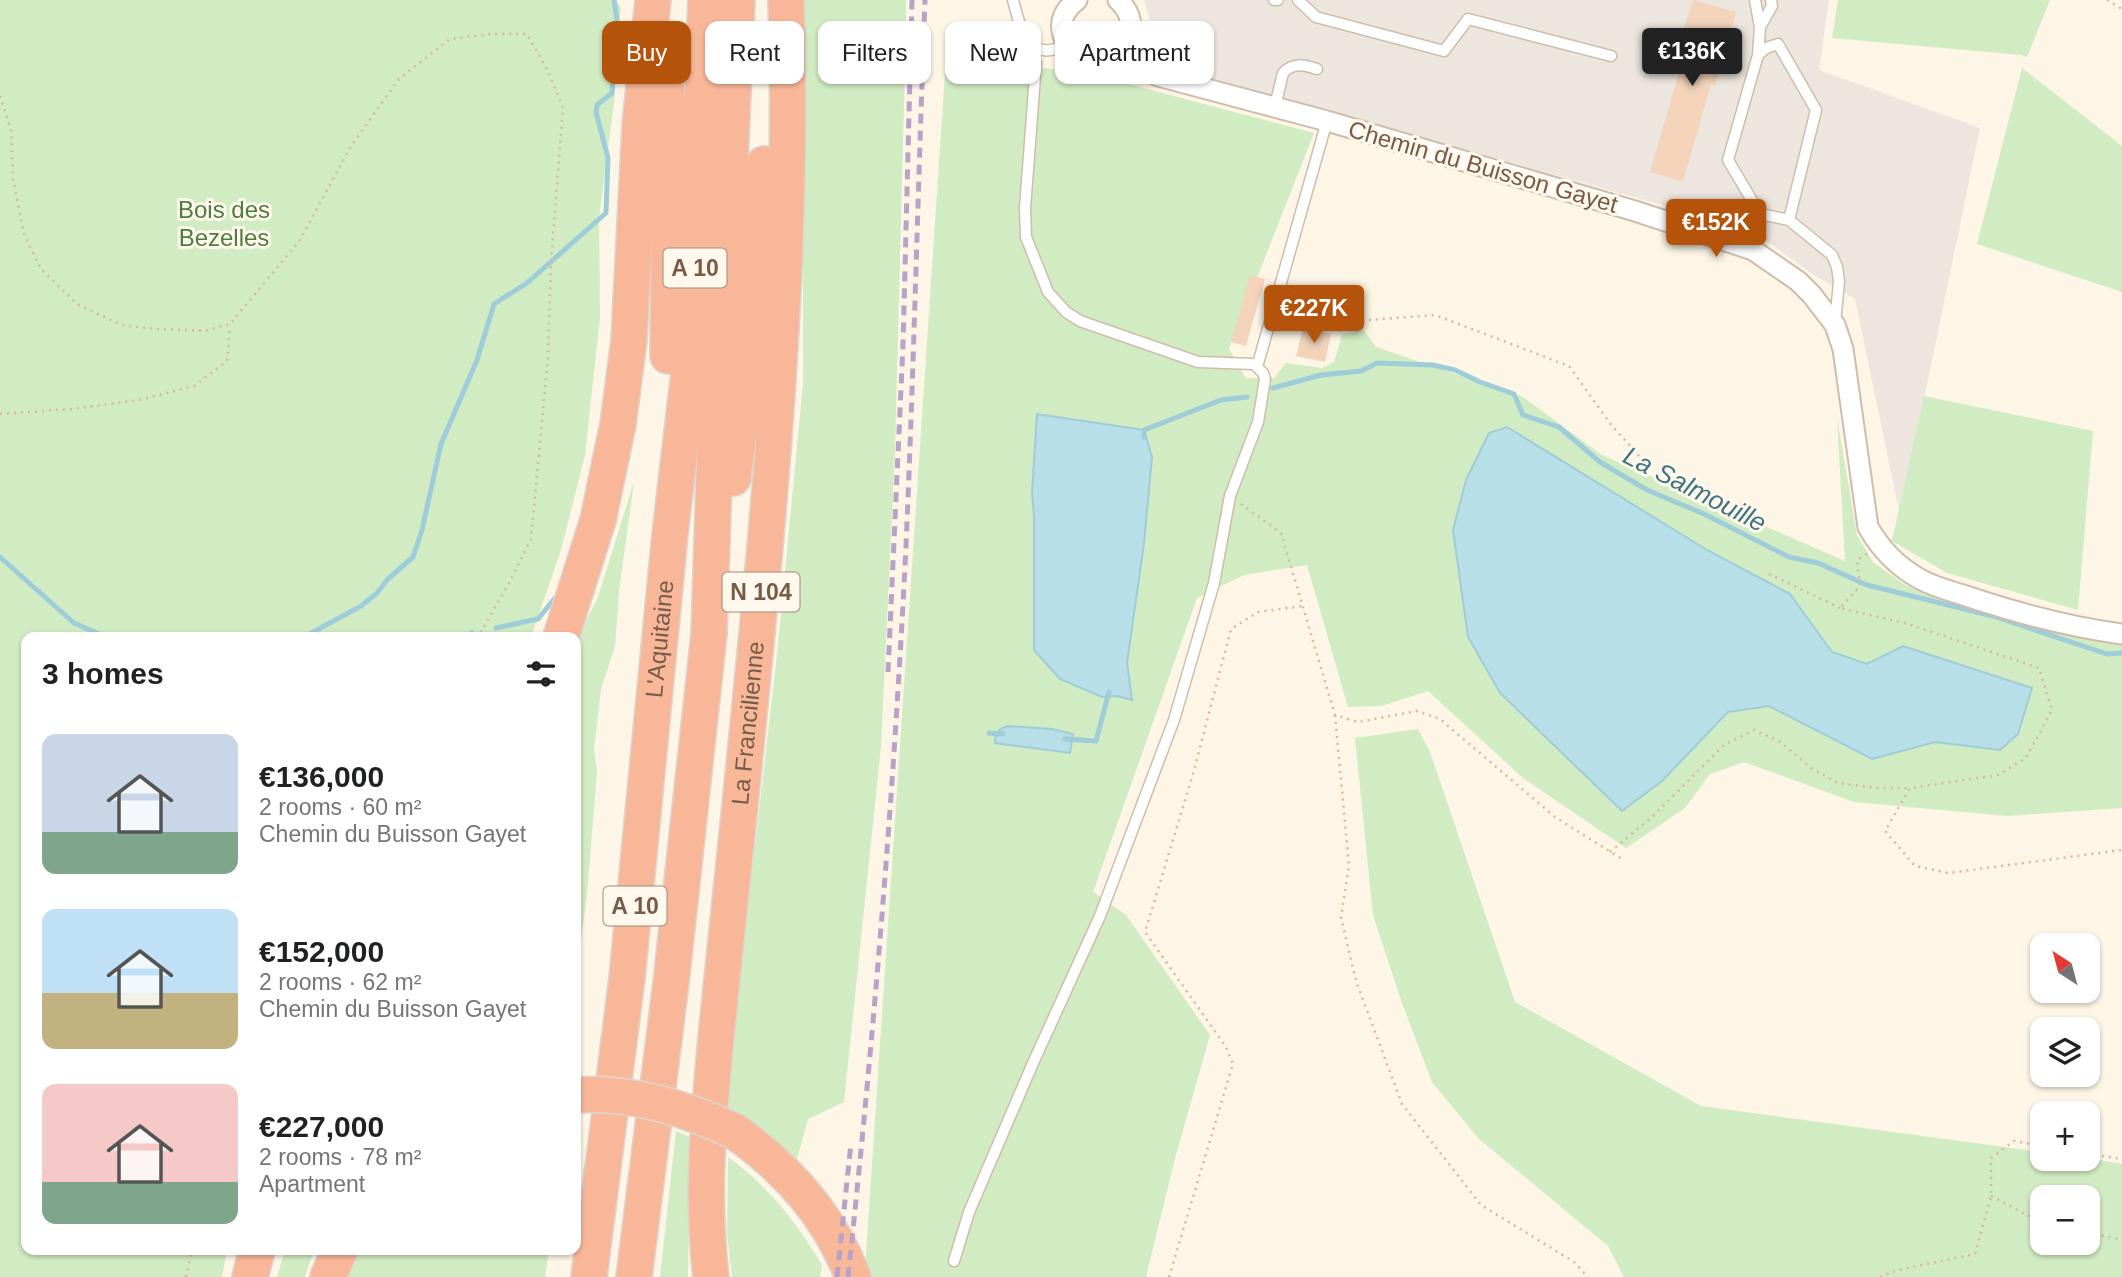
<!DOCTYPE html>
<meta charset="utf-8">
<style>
body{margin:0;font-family:Arial,sans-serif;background:#f2f2f2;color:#202124;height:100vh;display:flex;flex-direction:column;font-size:26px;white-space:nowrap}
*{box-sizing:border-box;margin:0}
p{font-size:23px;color:#757577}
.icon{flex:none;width:38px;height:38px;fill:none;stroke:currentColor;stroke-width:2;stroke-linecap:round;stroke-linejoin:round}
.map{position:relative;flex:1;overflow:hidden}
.panel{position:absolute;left:21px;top:632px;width:560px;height:623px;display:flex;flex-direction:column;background:#fff;border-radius:14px;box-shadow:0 2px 5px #0004}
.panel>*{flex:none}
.hud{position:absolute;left:602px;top:21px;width:665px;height:63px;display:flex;gap:14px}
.needle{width:46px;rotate:324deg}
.tools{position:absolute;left:2030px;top:933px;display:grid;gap:14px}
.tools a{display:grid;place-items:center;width:70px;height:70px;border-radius:14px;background:#fff;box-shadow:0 2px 5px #0004;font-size:35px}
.price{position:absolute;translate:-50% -60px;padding:0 16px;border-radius:7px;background:#b45309;color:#fff;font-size:23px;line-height:46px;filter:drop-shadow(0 2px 4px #0008)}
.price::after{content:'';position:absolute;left:50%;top:42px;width:21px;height:16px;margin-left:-10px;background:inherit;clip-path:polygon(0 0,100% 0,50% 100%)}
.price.active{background:#222;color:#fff}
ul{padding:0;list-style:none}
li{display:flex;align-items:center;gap:21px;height:175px;padding:0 21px}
li span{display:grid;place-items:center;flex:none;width:196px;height:140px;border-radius:14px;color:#555}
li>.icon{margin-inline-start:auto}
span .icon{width:84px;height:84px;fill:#fffc;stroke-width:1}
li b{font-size:30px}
h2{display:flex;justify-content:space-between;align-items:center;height:84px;padding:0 21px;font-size:30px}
.tag{padding:0 24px;border-radius:14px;background:#fff;box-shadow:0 2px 5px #0004;font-size:24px;line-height:63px}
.tag.active{background:#b45309;color:#fff}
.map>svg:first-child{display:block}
.industrial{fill:#ede6df}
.green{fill:#d1ebc2;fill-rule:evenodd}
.water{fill:#b8dee7;stroke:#9ecdd9;stroke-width:2}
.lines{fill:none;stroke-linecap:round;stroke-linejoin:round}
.stream{stroke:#9ecdd9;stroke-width:5}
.building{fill:#f3d4bb}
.lane-casing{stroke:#cfbdab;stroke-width:13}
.street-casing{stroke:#cfbdab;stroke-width:23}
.highway-casing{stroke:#dcd5d0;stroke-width:38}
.path{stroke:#d8b89e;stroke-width:2.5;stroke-dasharray:2 5;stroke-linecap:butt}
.lane{stroke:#fff;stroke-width:10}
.street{stroke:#fff;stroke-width:19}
.highway{stroke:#f9b79a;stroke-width:35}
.rail{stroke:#b8a2c7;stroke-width:5;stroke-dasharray:10 7;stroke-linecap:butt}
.highway-bridge-casing{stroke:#dcd5d0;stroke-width:38;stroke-linecap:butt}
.highway-bridge{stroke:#f9b79a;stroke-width:35}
.labels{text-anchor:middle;stroke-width:6;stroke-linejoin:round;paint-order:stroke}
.shield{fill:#fff8ec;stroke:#a08b7a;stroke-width:2}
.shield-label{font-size:23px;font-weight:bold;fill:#775c49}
.street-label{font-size:24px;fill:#775c49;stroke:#fff8ec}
.park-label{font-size:24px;fill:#4f7d41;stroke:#fff8ec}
.water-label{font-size:26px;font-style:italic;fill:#3f7583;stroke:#fff8ec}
</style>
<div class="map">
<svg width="2122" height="1277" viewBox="0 0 2122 1277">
<rect width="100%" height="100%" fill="#fdf5e5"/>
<path class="industrial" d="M1144,0H1829L1819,70L1980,128L1900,515L1855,299L1815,276L1752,230L1162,65Z"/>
<path class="green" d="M0,0H616L621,8L615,56V95L599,218L600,318L585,455L561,550L531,637H26V1250H227L222,1277H0Z
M803,0H906V24L895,452L881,746L844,1102L808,1119L797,1159L747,1121L725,1109L777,654L803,384Z
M1838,0H2050L2027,57L2021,55L1832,38Z
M946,58L1083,72L1314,133L1229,349L1246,378H1274L1286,363L1322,368L1334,362L1342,335L1363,329L1376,347L1523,397L1602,455L1845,561L1837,418L1857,535L1873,562L1905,585L1941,600L2122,641V808L2007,816L1854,802L1744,762L1710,774L1685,808L1626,848L1523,778L1428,691L1381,706L1348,707L1307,565L1244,575L1197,598L1093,892L1126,915L1210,1035L1174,1162L1146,1277H869L865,1269ZM1037,414L1144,431L1152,457L1144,543L1127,663L1131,700L1117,696L1034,515L1032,493ZM1507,428L1707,550L1790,594L1832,652L1867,664L2000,750L1935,742L1872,759L1769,706L1728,712Z
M2022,68L2122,146V292L1977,244Z
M1924,396L2093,431L2078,610L1947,573L1892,541Z
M634,482L619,591L615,646L601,689L594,749L597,771L587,895L576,979V641L598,597Z
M1418,729L1430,752L1515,1002L1701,1106L2042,1152V1158H2088L2122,1164V1277H1624L1608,1246L1478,1138L1432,1082L1402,1003L1373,915L1355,738ZM2042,1197H2088V1242H2042Z
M676,1131L690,1137L688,1277H660Z
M728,1157C768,1186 797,1223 822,1265L820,1277H732L727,1234Z
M285,1250H314L305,1277H277Z
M359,1250H549L545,1277H346Z"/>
<path class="water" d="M1037,414L1144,430L1152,457L1144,543L1127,663L1132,700L1117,696L1102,697L1060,679L1034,650V515L1032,493Z
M1507,427L1707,550L1790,594L1832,652L1867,664L1903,646L2032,688L2018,734L2000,750L1935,742L1872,759L1769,706L1728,712L1662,781L1622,811L1500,693L1468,637L1453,530L1466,480L1486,439L1489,433Z
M1008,726L1052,729L1073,734L1070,753L995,743C995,732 998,729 1008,726Z"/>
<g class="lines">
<path class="stream" d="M1273,388L1321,375L1361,371L1377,363L1433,365L1455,370L1480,382L1514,394L1523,415L1559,427L1600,462L1647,490L1704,514L1789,557L1818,563L1867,585L1993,616L2107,654L2122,653
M1144,437V430L1221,400L1247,397
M0,557L74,623L106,637
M496,628L538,619L555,598
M304,637L361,606L377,593L388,579L413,557L422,530L441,444L477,360L494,304L527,283L606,213L608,158L596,112L597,105L612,93L617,20L614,0
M467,637L472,633
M989,733L1003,734
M1065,739L1096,741L1109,692"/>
</g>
<path class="building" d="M1693,0L1736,12L1728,41L1724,39L1714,71L1719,72L1715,86L1711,84L1683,182L1650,172L1691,30L1684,28Z
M1250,275L1265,279L1246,346L1231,342Z
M1303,328L1331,334L1325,362L1296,356Z"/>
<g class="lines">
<g class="lane-casing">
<path id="lane" d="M1013,0C1021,30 1028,65 1067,44
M1274,0H1278
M1298,0L1316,17L1444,51L1468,19L1611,56
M1755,0L1760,27L1758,55
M1760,27L1772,6L1771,0
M1275,106L1283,73C1293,62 1304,65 1317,69
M1789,220L1816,110L1778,44L1766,48L1758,55L1728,160L1760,214L1789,220L1832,255L1837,267L1839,281L1835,324
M1257,367L1327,121
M954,1261L969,1212L1033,1063L1100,916L1174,720L1214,583L1230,496L1258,422L1265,379L1263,373L1254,364L1198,362L1080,321L1066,312L1048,292L1026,237L1025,208L1036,63"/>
</g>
<g class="street-casing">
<path id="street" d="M1077,0C1026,39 1117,96 1130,34C1133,21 1128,9 1118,0
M1124,49L1158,76L1327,121L1635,211L1753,250L1798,281L1812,295L1835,325L1843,349L1868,527C1881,550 1898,567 1920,579C1934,587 1951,591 1966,596C2017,613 2069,627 2122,634"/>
</g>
<g class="highway-casing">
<g id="highway">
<path d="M666,51L669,221L668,356"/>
<path d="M733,478L750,349L764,164"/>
<path d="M561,637L598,520L618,424L629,340L640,125L653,0"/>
<path d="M734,1131C788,1169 829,1215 853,1277"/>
<path d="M250,1277L257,1250"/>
<path d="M328,1277L340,1250"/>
<path id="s1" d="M589,1277L627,978L670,534L692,347L706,0"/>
<path d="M634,1277L671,983L709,634L716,417L726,255L737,0"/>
<path id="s2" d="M711,1277C701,1194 709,1109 717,1027C724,956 732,886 739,815C766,544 795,273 786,0"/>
</g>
</g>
<path class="path" d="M2107,0L2122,9
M0,96L11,130L13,178L24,234L41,269L77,304L121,325L157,329L204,331L230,324L300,240L351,146L399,79L450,39L491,34H527L548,71L563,108L551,262L548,357L531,539L509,583L478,637
M1289,305L1327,323L1435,315L1569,366L1612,426L1651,469
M0,414L72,409L139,400L194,386L227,361L230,326
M1241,504L1281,533L1335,715L1358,722L1417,711L1440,719L1555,817L1622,859
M1867,554L1857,560L1860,586L1840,608L1908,624L2039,668L2052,710L2026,758L1998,775L1910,788L1885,831L1915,866L1948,873L2122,850
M1769,574L1840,608
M1335,715L1349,866L1341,917L1356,981L1402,1104L1481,1205L1574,1262L1588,1277
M1610,852L1653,816L1724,745L1754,730L1779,741L1811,768L1838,783L1877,788H1908
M2088,1154L2122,1159
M1991,1196L2042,1223
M2088,1232L2122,1240
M186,1277L192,1250
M1169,1277L1233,1064L1226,1047L1145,932L1193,774L1231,629L1258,612L1303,606
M1880,1277L1898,1270L1975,1254L1991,1196V1158L2014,1141L2042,1146"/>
<use href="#lane" class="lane"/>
<use href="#street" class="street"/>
<use href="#highway" class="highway"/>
<path class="rail" d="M888,672L903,345L912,0
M837,1277L851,1143
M848,1277C874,1034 894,790 906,546C914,364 918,182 925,0"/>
<g class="highway-bridge-casing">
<path id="highway-bridge" d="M576,1095C631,1091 685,1108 734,1131"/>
</g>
<use href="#highway-bridge" class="highway-bridge"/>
</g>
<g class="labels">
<g class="shield">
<rect x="663.5" y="248.5" width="63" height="39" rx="5"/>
<rect x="722.5" y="572.5" width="77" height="39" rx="5"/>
<rect x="603.5" y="886.5" width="63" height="39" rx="5"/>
</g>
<g class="shield-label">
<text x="695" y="276">A 10</text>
<text x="761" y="600">N 104</text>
<text x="635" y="914">A 10</text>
</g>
<g class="street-label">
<text transform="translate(1483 167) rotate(16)" y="8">Chemin du Buisson Gayet</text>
<text dy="8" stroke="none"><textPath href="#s1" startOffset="642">L'Aquitaine</textPath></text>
<text dy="8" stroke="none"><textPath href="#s2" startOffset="556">La Francilienne</textPath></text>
</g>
<g class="park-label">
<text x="224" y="218">Bois des<tspan x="224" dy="28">Bezelles</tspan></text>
</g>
<g class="water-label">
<text transform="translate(1695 489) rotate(27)" y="9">La Salmouille</text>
</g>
</g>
</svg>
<div class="tools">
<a><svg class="needle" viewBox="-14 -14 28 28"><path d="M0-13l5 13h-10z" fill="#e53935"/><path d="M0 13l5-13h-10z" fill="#757577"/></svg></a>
<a><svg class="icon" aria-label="layers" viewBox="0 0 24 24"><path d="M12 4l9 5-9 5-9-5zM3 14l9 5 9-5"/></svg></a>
<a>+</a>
<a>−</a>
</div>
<b class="price active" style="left:1692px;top:88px">€136K</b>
<b class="price" style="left:1716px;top:259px">€152K</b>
<b class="price" style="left:1314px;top:345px">€227K</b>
<div class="hud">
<a class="tag active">Buy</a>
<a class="tag">Rent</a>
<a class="tag">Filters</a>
<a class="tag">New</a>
<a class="tag">Apartment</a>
</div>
<section class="panel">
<h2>3 homes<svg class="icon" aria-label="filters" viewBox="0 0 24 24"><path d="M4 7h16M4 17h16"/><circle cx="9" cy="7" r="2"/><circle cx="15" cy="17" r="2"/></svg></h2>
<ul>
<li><span style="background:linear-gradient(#c9d6e8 70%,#7fa58c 0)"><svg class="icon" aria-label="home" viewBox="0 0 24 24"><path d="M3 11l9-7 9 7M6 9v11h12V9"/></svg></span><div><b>€136,000</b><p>2 rooms · 60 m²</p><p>Chemin du Buisson Gayet</p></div></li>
<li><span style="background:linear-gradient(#bfe0f5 60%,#c2b280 0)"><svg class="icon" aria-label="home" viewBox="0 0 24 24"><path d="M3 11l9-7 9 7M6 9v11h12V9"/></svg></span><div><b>€152,000</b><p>2 rooms · 62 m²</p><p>Chemin du Buisson Gayet</p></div></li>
<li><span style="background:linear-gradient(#f6c9c9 70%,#7fa58c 0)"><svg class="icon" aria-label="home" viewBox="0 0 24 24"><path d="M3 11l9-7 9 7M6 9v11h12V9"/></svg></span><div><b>€227,000</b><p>2 rooms · 78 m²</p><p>Apartment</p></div></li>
</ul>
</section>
</div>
